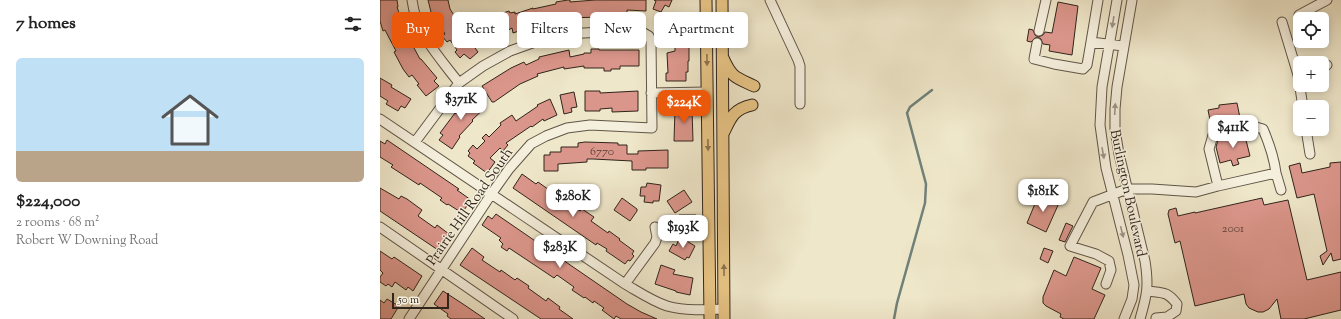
<!DOCTYPE html>
<meta charset="utf-8">
<style>
body{margin:0;font-family:"Sorts Mill Goudy",serif;background:#f6f6f6;color:#222;height:100vh;display:flex;flex-direction:column;font-size:15px;white-space:nowrap}
*{box-sizing:border-box;margin:0}
p{font-size:13px;color:#767676}
.icon{flex:none;width:22px;height:22px;fill:none;stroke:currentColor;stroke-width:2;stroke-linecap:round;stroke-linejoin:round}
.map{position:relative;flex:1;overflow:hidden}
.sheet{display:flex;flex-direction:column;background:#fff;width:380px}
.sheet>*{flex:none}
.top-card{position:absolute;left:12px;top:12px;width:380px;height:36px;display:flex;gap:8px}
.tools{position:absolute;left:913px;top:12px;display:grid;gap:8px}
.tools a{display:grid;place-items:center;width:36px;height:36px;border-radius:6px;background:#fff;box-shadow:0 2px 10px #0003;font-size:20px}
.scale{position:absolute;left:12px;bottom:10px;width:57px;box-sizing:border-box;padding-left:4px;border:2px solid #30241b;border-top:0;font-size:11px;line-height:14px;white-space:nowrap;color:#30241b;-webkit-text-stroke:3px #f5efdd;paint-order:stroke}
.price{position:absolute;translate:-50% -34px;padding:0 9px;border-radius:8px;background:#fff;color:#222;font-size:13px;line-height:26px;filter:drop-shadow(0 1px 2px #0008)}
.price::after{content:'';position:absolute;left:50%;top:24px;width:12px;height:9px;margin-left:-6px;background:inherit;clip-path:polygon(0 0,100% 0,50% 100%)}
.price.on{background:#ea580c;color:#fff}
ul{padding:0;list-style:none}
li{display:grid;align-content:center;gap:8px;height:212px;padding:0 16px}
li+li{border-top:1px solid #e0e0e0}
li span{display:grid;place-items:center;height:124px;border-radius:6px;color:#555}
li>.icon{margin-inline-start:auto}
span .icon{width:72px;height:72px;fill:#fffc;stroke-width:1}
li b{font-size:17px}
h2{display:flex;justify-content:space-between;align-items:center;height:48px;padding:0 16px;font-size:17px}
.tag{padding:0 14px;border-radius:6px;background:#fff;box-shadow:0 2px 10px #0003;font-size:14px;line-height:36px}
.tag.on{background:#ea580c;color:#fff}
main{display:flex;flex:1;min-height:0}
.map>svg:first-child{display:block}
.lines{fill:none;stroke-linecap:round;stroke-linejoin:round}
.stream{stroke:#70817a;stroke-width:2.5}
.building{fill:#db968b;stroke:#30241b}
.minor-casing{stroke:#605547;stroke-width:11}
.major-casing{stroke:#30241b;stroke-width:13}
.minor{stroke:#f5efdd;stroke-width:9}
.major{stroke:#e8c485;stroke-width:11}
.oneway{fill:#9c9486}
.oneway2{fill:#8c7450}
.labels{text-anchor:middle;stroke-width:3;stroke-linejoin:round;paint-order:stroke}
.number-label{font-size:12px;fill:#5b4037}
.street-label{font-size:14px;fill:#30241b;stroke:#f5efdd}
</style>
<main>
<section class="sheet">
<h2>7 homes<svg class="icon" aria-label="filters" viewBox="0 0 24 24"><path d="M4 7h16M4 17h16"/><circle cx="9" cy="7" r="2"/><circle cx="15" cy="17" r="2"/></svg></h2>
<ul>
<li><span style="background:linear-gradient(#bfe0f5 75%,#b9a48a 0)"><svg class="icon" aria-label="home" viewBox="0 0 24 24"><path d="M3 11l9-7 9 7M6 9v11h12V9"/></svg></span><div><b>$224,000</b><p>2 rooms · 68 m²</p><p>Robert W Downing Road</p></div></li>
</ul>
</section>
<div class="map">
<svg width="961" height="319" viewBox="0 0 961 319">
<rect width="100%" height="100%" fill="#efe7ca"/>
<filter id="stains"><feTurbulence type="fractalNoise" baseFrequency=".005" numOctaves="4"/><feColorMatrix values="0 0 0 0 .2 0 0 0 0 .09 0 0 0 0 .02 0 0 0 .5 -.17"/></filter>
<radialGradient id="worn" r=".72"><stop offset=".6" stop-color="#630" stop-opacity="0"/><stop offset="1" stop-color="#630" stop-opacity=".3"/></radialGradient>
<g class="lines">
<path class="stream" d="M514,319L517,303L545,203L546,184L527,113L530,107L552,90"/>
</g>
<path class="building" d="M0,0H17L18,7H17L23,24H21L40,59H41L57,78L54,81L59,86L46,96L37,85L39,84L32,75L29,77L23,69L14,52L16,51L5,30L3,31L0,21Z
M48,0H68L70,9L77,20L75,21L98,52L90,59L84,54L80,58L75,52L77,50L70,40L67,42L62,36L65,34L59,23L57,24L52,16Z
M188,0H190V2L215,0H266V11L247,10V15H240V19H222V17L186,18V20L179,21L178,19L162,23L133,33L132,28L117,36L118,39L112,43L102,26L120,16V14L129,11L130,13L135,12V14L153,8V9L176,4V2Z
M274,0H292L289,7L285,5L281,12L273,9L276,1Z
M678,2L698,6L692,55L669,51L670,45L663,44L661,39L658,37L655,38L651,42L647,41L649,29L653,30L655,35L658,37L663,35L665,32L672,33Z
M301,25H315V35H313L312,42H309V61H308V72H306V81H286V73H288L287,53L295,51V31H299V29H301Z
M211,49H219V50H259V66H240V69H231V71H224V68H204V66L184,69V67L157,74L158,76L140,84L114,102H112L102,86L131,68L144,62L146,65L159,59V57L189,50L190,57L204,54V53H211Z
M0,78L12,85L11,87L31,99L25,108L21,106L18,111L6,104L8,101L0,96Z
M205,91H220V93L258,91V111L232,112V108L220,109V111H205Z
M194,92L197,107L191,108L192,112L184,114L180,95Z
M93,93L106,107L92,120L93,121L79,136L80,137L72,149L59,140L63,135L60,133L75,113L76,114L90,101L87,99Z
M170,99L177,115L164,121L163,119L152,127L151,126L126,143L128,145L123,151L120,148L110,158L115,162L107,173L93,163L95,161L88,156L90,153L88,151L93,145L97,149L105,141L102,138L106,134L109,137L121,125L120,123L132,115L136,121L158,106L157,105Z
M857,103L860,118L849,121V122L831,125L828,110L839,108V105Z
M301,104H308V109H312L313,141H294L295,109H301Z
M864,132L870,156L857,159L859,164L853,166L851,160L840,163L836,147L838,140Z
M7,140L79,189L77,190L91,200L82,213L68,204L67,205L60,200L62,198L40,183L39,185L11,167L13,165L0,157V141L5,144Z
M205,142L238,143V145H247V154H258V151L288,150V168H266V170H252V161L213,159H207V162L178,164V171H164V155H170V152H181V147H198V143Z
M961,162V259L953,261L951,253L943,265L940,256L947,251L934,194L917,198L909,166L920,163L922,173L950,167V163Z
M142,174L156,184L158,182L172,192L173,191L200,211L202,209L214,217L211,221L228,233L229,231L240,239L239,240L254,251L252,254L254,256L250,261L248,260L245,264L226,251L227,249L217,243L216,245L133,188Z
M267,183L281,185L279,201H273V203L264,202L265,196H260L261,187H266Z
M0,188L19,199L21,196L27,199L42,210L38,216L55,228L57,225L69,234L58,250L0,211Z
M304,190L312,202L295,213L287,201Z
M659,194L679,203L666,232L647,223Z
M242,198L257,209V211L250,221L234,210Z
M882,198L884,205L908,200L927,280L961,272V310L924,319H901L897,299L889,309L883,312H878L869,308L866,304L864,294L815,306L800,241L795,243L788,214L789,210L796,208L798,216L815,212V213Z
M116,214L247,304L261,312L277,319H241L236,316L234,319L222,310L224,308L214,301L213,303L205,297L204,298L192,290L194,287L177,275L174,278L129,248L127,251L121,247L123,244L119,240L121,238L102,225L108,216L112,219Z
M299,215H316V229L299,230Z
M686,223L693,226L685,242L679,240Z
M300,237L315,246L309,258L307,257L305,260L289,251L293,244L296,246Z
M92,248L104,257L102,260L120,272L121,270L135,280L137,278L149,286L148,288L166,301L168,298L180,307L179,309L193,319H161L80,265Z
M664,248L673,251L668,263L660,259Z
M0,251L12,259L14,257L42,276L33,291L28,287L26,290L15,282L12,287L8,284L6,286L0,282V277L3,273L0,270Z
M694,257L721,268L712,289L725,295L714,319H684L680,317L681,314L666,306L663,303V297L674,270L686,276Z
M281,265L295,270L293,274L313,278L310,295L296,292V291L275,284Z
M63,291L83,304L105,319H71L67,316L68,314L54,304Z
M7,299L19,306L11,319H0V300L4,303Z"/>
<g class="lines">
<g class="minor-casing">
<path id="minor" d="M32,0C36,33 59,57 79,83
M390,0L418,60L420,66V104
M718,0L711,42L743,46
M737,0L722,87L720,125L726,168L748,255L754,285L752,299L744,319
M752,0L737,87L735,109V130L739,154L765,261C769,286 767,295 760,319
M919,15L947,0
M902,22L918,75
M659,31L666,0
M657,43L654,59L674,64L703,69L707,65L711,42
M942,66L947,65
M920,74L918,75L923,107
M271,93L327,92
M0,119L245,284C259,292 272,301 287,306C305,311 326,310 344,309
M926,129L930,154
M896,173L901,190
M0,227L133,319
M245,284L275,243L277,237L275,227
M726,284L731,270L729,261L716,254L690,246L713,202L747,189H772L816,192L838,186L896,173C894,157 889,143 883,129L869,125L833,135L829,149L838,186
M767,291C783,293 787,291 797,304L796,311L787,317L776,318
M29,319L112,193L129,169L151,144L166,136L187,128L210,125L272,128L271,41L269,36L264,33L221,32L187,34L158,41L130,51L103,66L79,83L35,142"/>
</g>
<g class="major-casing">
<path id="major" d="M326,0L330,319
M342,0L344,319
M343,58C352,78 355,77 374,86
M344,132C351,117 354,109 372,105"/>
</g>
<use href="#minor" class="minor"/>
<use href="#major" class="major"/>
</g>
<defs><path id="oneway-solid" d="M-6-.8H1V-3.2L6.5 0L1 3.2V.8H-6Z"/></defs>
<g class="oneway">
<use href="#oneway-solid" transform="translate(733 22) rotate(99)"/>
<use href="#oneway-solid" transform="translate(735 109) rotate(-87)"/>
<use href="#oneway-solid" transform="translate(723 153) rotate(80)"/>
<use href="#oneway-solid" transform="translate(742 232) rotate(76)"/>
</g>
<g class="oneway2">
<use href="#oneway-solid" transform="translate(327 60) rotate(89)"/>
<use href="#oneway-solid" transform="translate(328 145) rotate(89)"/>
<use href="#oneway-solid" transform="translate(344 270) rotate(-91)"/>
</g>
<g class="labels">
<g class="number-label">
<text x="222" y="155">6770</text>
<text x="853" y="232">2001</text>
</g>
<g class="street-label">
<text transform="translate(749 193) rotate(78)" y="5">Burlington Boulevard</text>
<text transform="translate(89 206) rotate(-55)" y="5">Prairie Hill Road South</text>
</g>
</g>
<rect width="100%" height="100%" filter="url(#stains)"/>
<rect width="100%" height="100%" fill="url(#worn)"/>
</svg>
<div class="tools">
<a><svg class="icon" aria-label="locate" viewBox="0 0 24 24"><circle cx="12" cy="12" r="6"/><path d="M12 2v4M12 18v4M2 12h4M18 12h4"/></svg></a>
<a>+</a>
<a>−</a>
</div>
<div class="scale">50 m</div>
<b class="price" style="left:81px;top:121px">$371K</b>
<b class="price on" style="left:304px;top:124px">$224K</b>
<b class="price" style="left:853px;top:149px">$411K</b>
<b class="price" style="left:663px;top:213px">$181K</b>
<b class="price" style="left:193px;top:218px">$280K</b>
<b class="price" style="left:303px;top:249px">$193K</b>
<b class="price" style="left:180px;top:269px">$283K</b>
<div class="top-card">
<a class="tag on">Buy</a>
<a class="tag">Rent</a>
<a class="tag">Filters</a>
<a class="tag">New</a>
<a class="tag">Apartment</a>
</div>
</div>
</main>
